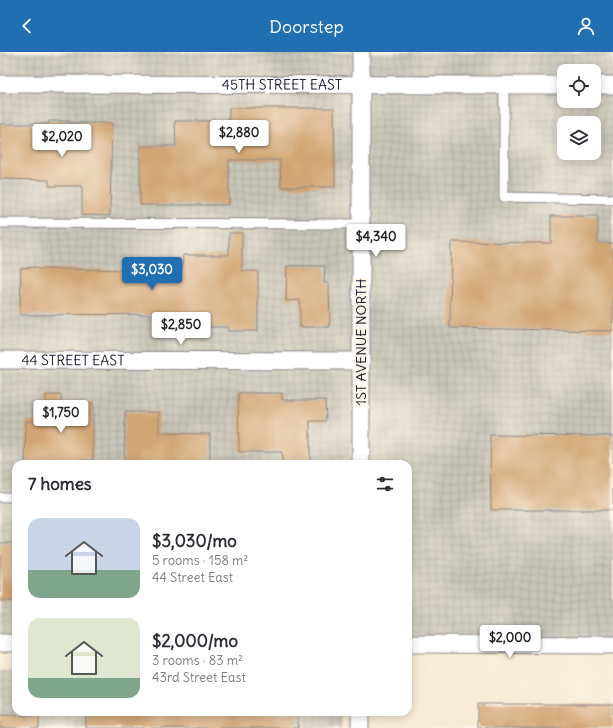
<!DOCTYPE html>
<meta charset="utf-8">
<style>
body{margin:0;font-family:Delius,sans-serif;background:#f2f2f3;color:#2b2b33;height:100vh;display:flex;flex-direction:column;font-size:15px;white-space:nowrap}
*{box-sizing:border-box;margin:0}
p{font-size:13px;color:#7c7c81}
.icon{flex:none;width:22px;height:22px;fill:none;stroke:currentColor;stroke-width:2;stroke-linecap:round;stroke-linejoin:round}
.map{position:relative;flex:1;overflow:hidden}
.sheet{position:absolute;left:12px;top:408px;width:400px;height:256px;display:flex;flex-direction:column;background:#fff;border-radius:12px;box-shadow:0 2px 10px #0003}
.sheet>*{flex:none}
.fabs{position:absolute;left:557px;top:12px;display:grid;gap:8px}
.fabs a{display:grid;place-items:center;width:44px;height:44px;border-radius:8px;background:#fff;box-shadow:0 2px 10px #0003;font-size:20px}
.price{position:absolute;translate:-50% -34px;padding:0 9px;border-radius:4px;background:#fff;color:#222;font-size:13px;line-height:26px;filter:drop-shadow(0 1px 2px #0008)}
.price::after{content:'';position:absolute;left:50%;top:24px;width:12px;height:9px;margin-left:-6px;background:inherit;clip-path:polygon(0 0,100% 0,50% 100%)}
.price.on{background:#1f6fb2;color:#fff}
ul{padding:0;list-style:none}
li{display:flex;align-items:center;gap:12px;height:100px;padding:0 16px}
li span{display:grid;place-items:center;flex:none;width:112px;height:80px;border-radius:12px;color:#555}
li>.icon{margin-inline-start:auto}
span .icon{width:48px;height:48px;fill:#fffc;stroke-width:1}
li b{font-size:17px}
h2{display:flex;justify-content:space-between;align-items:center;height:48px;padding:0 16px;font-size:17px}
header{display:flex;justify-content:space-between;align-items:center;height:52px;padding:0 16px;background:#1f6fb2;color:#fff;font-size:18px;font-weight:600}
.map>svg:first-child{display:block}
.industrial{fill:url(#industrial-grid);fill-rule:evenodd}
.building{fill:#d2a574}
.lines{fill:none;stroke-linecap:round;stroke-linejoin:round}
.lane-casing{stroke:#8d8687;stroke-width:11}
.street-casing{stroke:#8d8687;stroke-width:19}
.lane{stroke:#fff;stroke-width:9}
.street{stroke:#fff;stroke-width:17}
.labels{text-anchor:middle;stroke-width:4;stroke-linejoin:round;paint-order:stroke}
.street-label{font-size:14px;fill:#22223b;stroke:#fcf5e5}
</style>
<header><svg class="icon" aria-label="back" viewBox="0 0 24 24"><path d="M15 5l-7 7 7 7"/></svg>Doorstep<svg class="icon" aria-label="person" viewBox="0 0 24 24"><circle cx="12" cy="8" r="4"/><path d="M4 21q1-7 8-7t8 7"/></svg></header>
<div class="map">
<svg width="613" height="676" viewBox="0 0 613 676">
<defs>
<pattern id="industrial-grid" width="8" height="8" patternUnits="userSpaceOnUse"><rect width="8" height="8" fill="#c7c5b8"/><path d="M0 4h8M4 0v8" fill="none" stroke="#aba99f"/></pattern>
</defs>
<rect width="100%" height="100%" fill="#fcf5e5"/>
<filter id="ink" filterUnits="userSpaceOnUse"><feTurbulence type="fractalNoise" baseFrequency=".025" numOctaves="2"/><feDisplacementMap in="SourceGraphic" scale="8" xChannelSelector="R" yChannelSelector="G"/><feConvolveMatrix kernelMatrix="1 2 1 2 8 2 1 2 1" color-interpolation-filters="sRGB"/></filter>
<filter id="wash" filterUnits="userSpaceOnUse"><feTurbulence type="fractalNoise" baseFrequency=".012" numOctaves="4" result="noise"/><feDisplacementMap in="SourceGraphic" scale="16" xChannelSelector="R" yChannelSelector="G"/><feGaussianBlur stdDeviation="0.9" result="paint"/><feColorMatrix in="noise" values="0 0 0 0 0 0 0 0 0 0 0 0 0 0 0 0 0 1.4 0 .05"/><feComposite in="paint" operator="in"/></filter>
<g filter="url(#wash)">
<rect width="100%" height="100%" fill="#f8e9d3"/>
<path class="industrial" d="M0,0H613V593L408,592V412H16V591H0ZM564,19H594V49H564ZM564,71H594V101H564Z
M0,619H16V660H341V676H0Z"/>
<g id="blocks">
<path class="building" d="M229,56H334L335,135H281L280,108H229V153H140V94H176L175,69H229Z
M49,69H70V71H112L110,164L82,163V134H49V128L0,127V72H49Z
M551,164H598V191H613V279L450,276L451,190L551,191Z
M229,181H242V219H258V279H228V275H183V262L20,263L21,216L37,215V217L182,218L183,203H229Z
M287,214H325L324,231H329L330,275H300V248L286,249Z
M238,341H282V348H325L326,369H310V412H282V400H239Z
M46,343H61V351H93V408L60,409V412H25L26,369H45Z
M125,360H159V381L210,382V412H124Z
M490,383L613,384V458H491Z
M0,491H16V549H0Z
M478,652H613V676H478Z
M86,660H298V676H86Z
M0,663L39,664V676H0Z"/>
</g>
</g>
<g filter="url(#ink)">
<use href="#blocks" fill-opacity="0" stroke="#8d8687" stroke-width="1"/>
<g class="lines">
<g class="lane-casing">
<path id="lane" d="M504,33V145L613,147
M0,171L361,172
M0,445H16"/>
</g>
<g class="street-casing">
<g id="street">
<path d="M361,0V412"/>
<path id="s1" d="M0,32L564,33"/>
<path d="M594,33H613"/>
<path id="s2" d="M0,308L361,309"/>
<path d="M0,591H16"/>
<path d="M408,592L613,593"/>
<path d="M360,676V660"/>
</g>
</g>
<use href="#lane" class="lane"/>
<use href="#street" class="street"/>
</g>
</g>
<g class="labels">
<g class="street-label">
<text dy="5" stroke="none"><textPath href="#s1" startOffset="282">45TH STREET EAST</textPath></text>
<text transform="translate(361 290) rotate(-90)" y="5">1ST AVENUE NORTH</text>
<text dy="5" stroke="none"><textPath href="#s2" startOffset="73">44 STREET EAST</textPath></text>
</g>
</g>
</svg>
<div class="fabs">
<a><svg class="icon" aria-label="locate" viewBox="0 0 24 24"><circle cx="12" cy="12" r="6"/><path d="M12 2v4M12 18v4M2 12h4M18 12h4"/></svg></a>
<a><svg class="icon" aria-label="layers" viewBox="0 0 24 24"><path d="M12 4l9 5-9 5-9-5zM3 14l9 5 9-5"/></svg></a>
</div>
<b class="price" style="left:239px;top:102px">$2,880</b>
<b class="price" style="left:62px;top:106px">$2,020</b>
<b class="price" style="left:376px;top:206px">$4,340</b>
<b class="price on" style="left:152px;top:239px">$3,030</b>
<b class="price" style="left:181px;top:294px">$2,850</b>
<b class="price" style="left:61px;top:382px">$1,750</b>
<b class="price" style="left:510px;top:607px">$2,000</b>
<section class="sheet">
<h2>7 homes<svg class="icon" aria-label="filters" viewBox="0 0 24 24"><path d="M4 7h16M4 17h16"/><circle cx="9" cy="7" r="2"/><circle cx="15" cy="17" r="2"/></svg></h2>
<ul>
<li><span style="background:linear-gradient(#c9d6e8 65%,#7fa58c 0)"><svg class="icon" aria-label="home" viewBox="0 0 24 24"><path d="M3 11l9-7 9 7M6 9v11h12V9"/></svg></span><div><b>$3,030/mo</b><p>5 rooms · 158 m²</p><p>44 Street East</p></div></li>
<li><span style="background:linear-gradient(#dfe7d0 75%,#7fa58c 0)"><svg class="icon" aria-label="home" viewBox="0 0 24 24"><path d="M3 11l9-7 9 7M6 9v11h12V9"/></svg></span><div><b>$2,000/mo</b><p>3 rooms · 83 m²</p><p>43rd Street East</p></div></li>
</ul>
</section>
</div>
